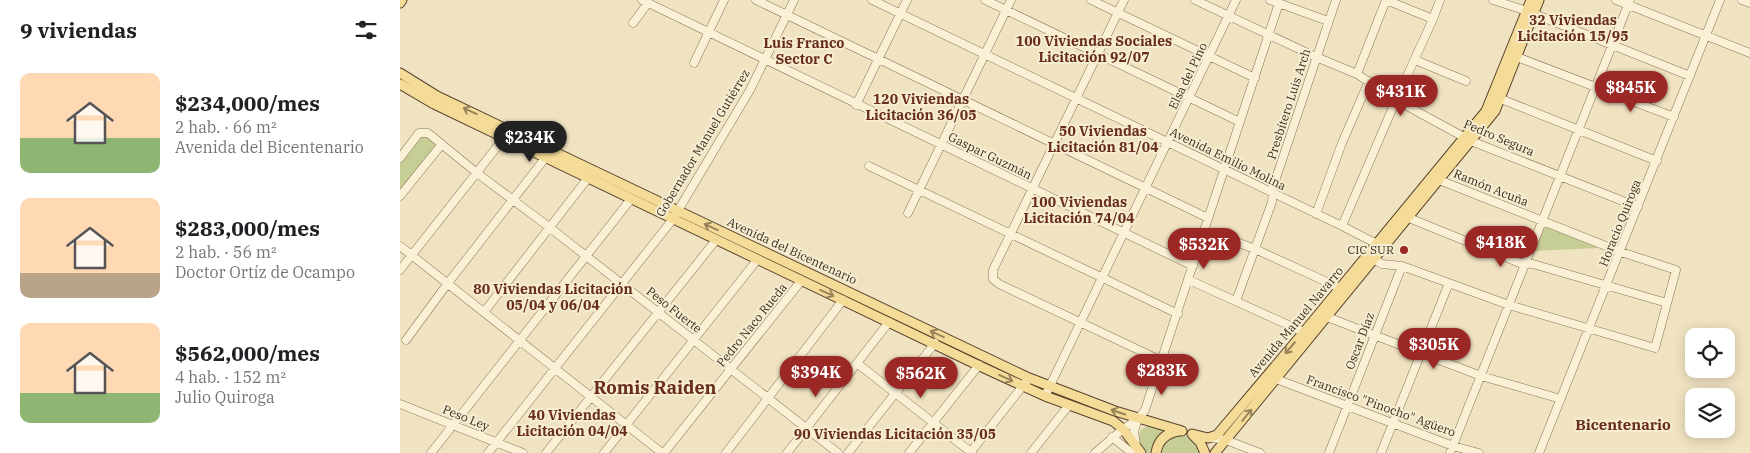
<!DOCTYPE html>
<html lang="es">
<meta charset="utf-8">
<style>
body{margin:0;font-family:"IBM Plex Serif",serif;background:#f6f6f6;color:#202124;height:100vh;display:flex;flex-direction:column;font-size:19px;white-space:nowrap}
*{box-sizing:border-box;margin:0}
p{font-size:16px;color:#757577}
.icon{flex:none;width:28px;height:28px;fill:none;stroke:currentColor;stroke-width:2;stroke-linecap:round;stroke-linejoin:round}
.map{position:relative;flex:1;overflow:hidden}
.details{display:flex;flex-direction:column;background:#fff;width:400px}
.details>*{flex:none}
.buttons{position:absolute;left:1285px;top:328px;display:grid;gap:10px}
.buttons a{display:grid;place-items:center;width:50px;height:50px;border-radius:10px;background:#fff;box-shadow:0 2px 12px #0003;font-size:25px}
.price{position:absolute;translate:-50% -42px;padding:0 11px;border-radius:18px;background:#9c2826;color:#fff;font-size:16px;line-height:32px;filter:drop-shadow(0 1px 2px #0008)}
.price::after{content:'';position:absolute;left:50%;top:30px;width:15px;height:11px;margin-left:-8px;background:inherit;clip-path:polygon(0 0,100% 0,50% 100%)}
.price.active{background:#222;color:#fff}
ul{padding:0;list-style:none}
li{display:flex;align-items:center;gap:15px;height:125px;padding:0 20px}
li span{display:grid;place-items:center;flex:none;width:140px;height:100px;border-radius:10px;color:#555}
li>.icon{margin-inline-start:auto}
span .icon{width:60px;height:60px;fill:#fffc;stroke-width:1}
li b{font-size:21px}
h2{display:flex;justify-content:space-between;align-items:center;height:60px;padding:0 20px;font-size:21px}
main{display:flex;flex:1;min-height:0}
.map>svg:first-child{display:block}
.green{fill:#c6ce95}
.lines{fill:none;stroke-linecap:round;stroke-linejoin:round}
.minor-casing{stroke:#8a7458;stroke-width:9}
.major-casing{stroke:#58422d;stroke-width:11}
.minor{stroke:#faf0d5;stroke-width:8}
.major{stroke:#f5db98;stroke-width:9}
.oneway{stroke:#97845a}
.poi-dot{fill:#9c2826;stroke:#f7edd2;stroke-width:2}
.labels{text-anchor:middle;stroke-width:4;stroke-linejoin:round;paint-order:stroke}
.street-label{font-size:12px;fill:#392c1d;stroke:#f7edd2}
.poi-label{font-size:12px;fill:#392c1d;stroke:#f7edd2;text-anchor:end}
.neighbourhood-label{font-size:14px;font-weight:bold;fill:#682d1b;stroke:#f7edd2}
.quarter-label{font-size:15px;font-weight:bold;fill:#682d1b;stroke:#f7edd2}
.district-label{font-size:18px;font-weight:bold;fill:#682d1b;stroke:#f7edd2}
</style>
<main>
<section class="details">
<h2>9 viviendas<svg class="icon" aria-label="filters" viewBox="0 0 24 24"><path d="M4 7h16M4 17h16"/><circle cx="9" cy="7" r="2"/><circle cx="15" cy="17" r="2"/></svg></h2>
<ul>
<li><span style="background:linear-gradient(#ffd9b3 65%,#8fb573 0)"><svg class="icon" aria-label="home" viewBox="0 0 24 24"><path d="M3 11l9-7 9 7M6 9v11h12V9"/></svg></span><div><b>$234,000/mes</b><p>2 hab. · 66 m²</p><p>Avenida del Bicentenario</p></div></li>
<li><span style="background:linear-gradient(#ffd9b3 75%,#b9a48a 0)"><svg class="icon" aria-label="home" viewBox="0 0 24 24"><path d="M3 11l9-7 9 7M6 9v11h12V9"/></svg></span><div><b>$283,000/mes</b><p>2 hab. · 56 m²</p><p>Doctor Ortíz de Ocampo</p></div></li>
<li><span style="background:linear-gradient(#ffd9b3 70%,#8fb573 0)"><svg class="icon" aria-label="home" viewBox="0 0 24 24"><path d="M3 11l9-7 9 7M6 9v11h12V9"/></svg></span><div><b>$562,000/mes</b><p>4 hab. · 152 m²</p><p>Julio Quiroga</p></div></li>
</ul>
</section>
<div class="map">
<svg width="1350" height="453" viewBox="0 0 1350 453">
<rect width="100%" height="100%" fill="#f0e3c2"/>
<path class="green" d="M24,134L36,144L35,146L0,191V163Z
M1144,227H1147L1199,248L1133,251Z
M749,426L770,430L753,453H744C738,442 734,430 749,426Z
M784,435L796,442L800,453H759C763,439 771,436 784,435Z"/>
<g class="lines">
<g class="minor-casing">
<path id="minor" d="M242,0L793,266
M356,0L808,218
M472,0L942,226L981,246
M585,0L840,122
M691,0L855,78
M724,0L593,270V279L599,284L762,361
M795,0L916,57L957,74L996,100L1071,141L1238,207
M870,0L928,21
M986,0L1033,19
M1093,0L1127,11L1290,76
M1216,0L1350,53
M1342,0L1350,3
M233,23L248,3
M1117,57L1274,117
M1015,60L1066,81
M294,63L324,0
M957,74L986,0
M1101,99L1257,161
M456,105L507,0
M0,158L19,133H28L77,173L149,227L438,453
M469,166L778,314
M0,196L42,144
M508,213L611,0
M916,214L942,143L969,81
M1004,216L1120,263L1133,264L1267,303
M942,226L996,100L1033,19L1040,0
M805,230L855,249L940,288
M0,246L262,453
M969,256L982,264L1002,266L1109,305L1255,348L1276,270L1221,252L1039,180
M0,270L104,138
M789,280L908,334
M836,301L872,202L873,187L936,0
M84,312L188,178
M922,313L927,317L1081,376L1161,399
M6,340L48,283L146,157
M458,364L572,453
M876,379L1053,446L1079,453
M645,396L836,0
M0,404L123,453
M712,437L732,453
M812,438L826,440L860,453
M736,446L734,431L738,419
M31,453L231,199
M88,453L273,219L350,90L394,0
M146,453L316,240
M204,453L357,260
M264,453L401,281
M326,453L443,300
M387,453L489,322
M448,453L535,343
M509,453L579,365
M570,453L629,378
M631,453L669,405
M695,453L723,429L738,419L745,410L879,3
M929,453L1002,266
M981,453L1049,283
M1050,453L1230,0
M1139,453L1320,0"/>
</g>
<g class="major-casing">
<path id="major" d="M0,3L2,0
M0,73L37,96L629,378L715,411L782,431
M0,84L34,104L584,368L645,396L713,421L723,429L741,453
M792,434L808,438L817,435L904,332L1086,111L1131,0
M793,435L800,442L805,453
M756,453C758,440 766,433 779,431
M815,453L1095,111L1139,0"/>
</g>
<use href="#minor" class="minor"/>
<use href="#major" class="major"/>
</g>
<defs><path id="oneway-shaft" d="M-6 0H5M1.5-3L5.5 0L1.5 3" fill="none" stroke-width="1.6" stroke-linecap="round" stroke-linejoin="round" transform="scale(1.25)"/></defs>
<g class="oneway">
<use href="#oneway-shaft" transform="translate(70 111) rotate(-155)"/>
<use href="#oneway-shaft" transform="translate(311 227) rotate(-155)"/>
<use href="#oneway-shaft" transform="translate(427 293) rotate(25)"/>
<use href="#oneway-shaft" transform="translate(537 334) rotate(-155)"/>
<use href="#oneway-shaft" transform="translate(890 348) rotate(130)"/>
<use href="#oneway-shaft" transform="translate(606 378) rotate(25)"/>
<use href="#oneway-shaft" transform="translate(718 412) rotate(-161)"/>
<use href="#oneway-shaft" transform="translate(847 415) rotate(-51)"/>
</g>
<circle class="poi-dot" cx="1004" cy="250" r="5"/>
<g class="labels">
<g class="street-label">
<text transform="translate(788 76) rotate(-64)" y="4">Elsa del Pino</text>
<text transform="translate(889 104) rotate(-72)" y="4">Presbítero Luis Arch</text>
<text transform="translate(1099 138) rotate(23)" y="4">Pedro Segura</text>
<text transform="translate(303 143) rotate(-59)" y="4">Gobernador Manuel Gutiérrez</text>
<text transform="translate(590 156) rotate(26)" y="4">Gaspar Guzmán</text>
<text transform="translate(828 159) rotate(26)" y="4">Avenida Emilio Molina</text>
<text transform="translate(1091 188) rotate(22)" y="4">Ramón Acuña</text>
<text transform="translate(1220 223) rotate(-68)" y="4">Horacio Quiroga</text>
<text transform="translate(392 251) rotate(25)" y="4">Avenida del Bicentenario</text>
<text transform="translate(274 310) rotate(38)" y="4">Peso Fuerte</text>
<text transform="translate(896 322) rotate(-50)" y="4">Avenida Manuel Navarro</text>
<text transform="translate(352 325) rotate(-51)" y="4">Pedro Naco Rueda</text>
<text transform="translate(960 341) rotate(-69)" y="4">Oscar Díaz</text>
<text transform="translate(981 406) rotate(20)" y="4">Francisco "Pinocho" Agüero</text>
<text transform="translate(66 418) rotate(22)" y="4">Peso Ley</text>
</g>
<g class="poi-label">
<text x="994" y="254">CIC SUR</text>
</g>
<g class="neighbourhood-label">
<text x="1173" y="25">32 Viviendas<tspan x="1173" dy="16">Licitación 15/95</tspan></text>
<text x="694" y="46">100 Viviendas Sociales<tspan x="694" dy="16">Licitación 92/07</tspan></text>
<text x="404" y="48">Luis Franco<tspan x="404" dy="16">Sector C</tspan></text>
<text x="521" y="104">120 Viviendas<tspan x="521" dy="16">Licitación 36/05</tspan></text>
<text x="703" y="136">50 Viviendas<tspan x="703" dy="16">Licitación 81/04</tspan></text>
<text x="679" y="207">100 Viviendas<tspan x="679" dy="16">Licitación 74/04</tspan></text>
<text x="153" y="294">80 Viviendas Licitación<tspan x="153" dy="16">05/04 y 06/04</tspan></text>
<text x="172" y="420">40 Viviendas<tspan x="172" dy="16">Licitación 04/04</tspan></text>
<text x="495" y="439">90 Viviendas Licitación 35/05</text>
</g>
<g class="quarter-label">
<text x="1223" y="430">Bicentenario</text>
</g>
<g class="district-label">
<text x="255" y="394">Romis Raiden</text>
</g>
</g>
</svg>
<div class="buttons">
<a><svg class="icon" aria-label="locate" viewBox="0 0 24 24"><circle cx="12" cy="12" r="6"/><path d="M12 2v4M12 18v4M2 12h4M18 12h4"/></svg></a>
<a><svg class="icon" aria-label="layers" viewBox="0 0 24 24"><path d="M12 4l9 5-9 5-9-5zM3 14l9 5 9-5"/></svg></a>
</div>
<b class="price" style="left:1231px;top:113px">$845K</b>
<b class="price" style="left:1001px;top:117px">$431K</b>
<b class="price active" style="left:130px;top:163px">$234K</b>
<b class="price" style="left:1101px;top:268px">$418K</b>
<b class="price" style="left:804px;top:270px">$532K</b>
<b class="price" style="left:1034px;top:370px">$305K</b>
<b class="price" style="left:762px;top:396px">$283K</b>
<b class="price" style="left:416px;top:398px">$394K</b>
<b class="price" style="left:521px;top:399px">$562K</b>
</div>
</main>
